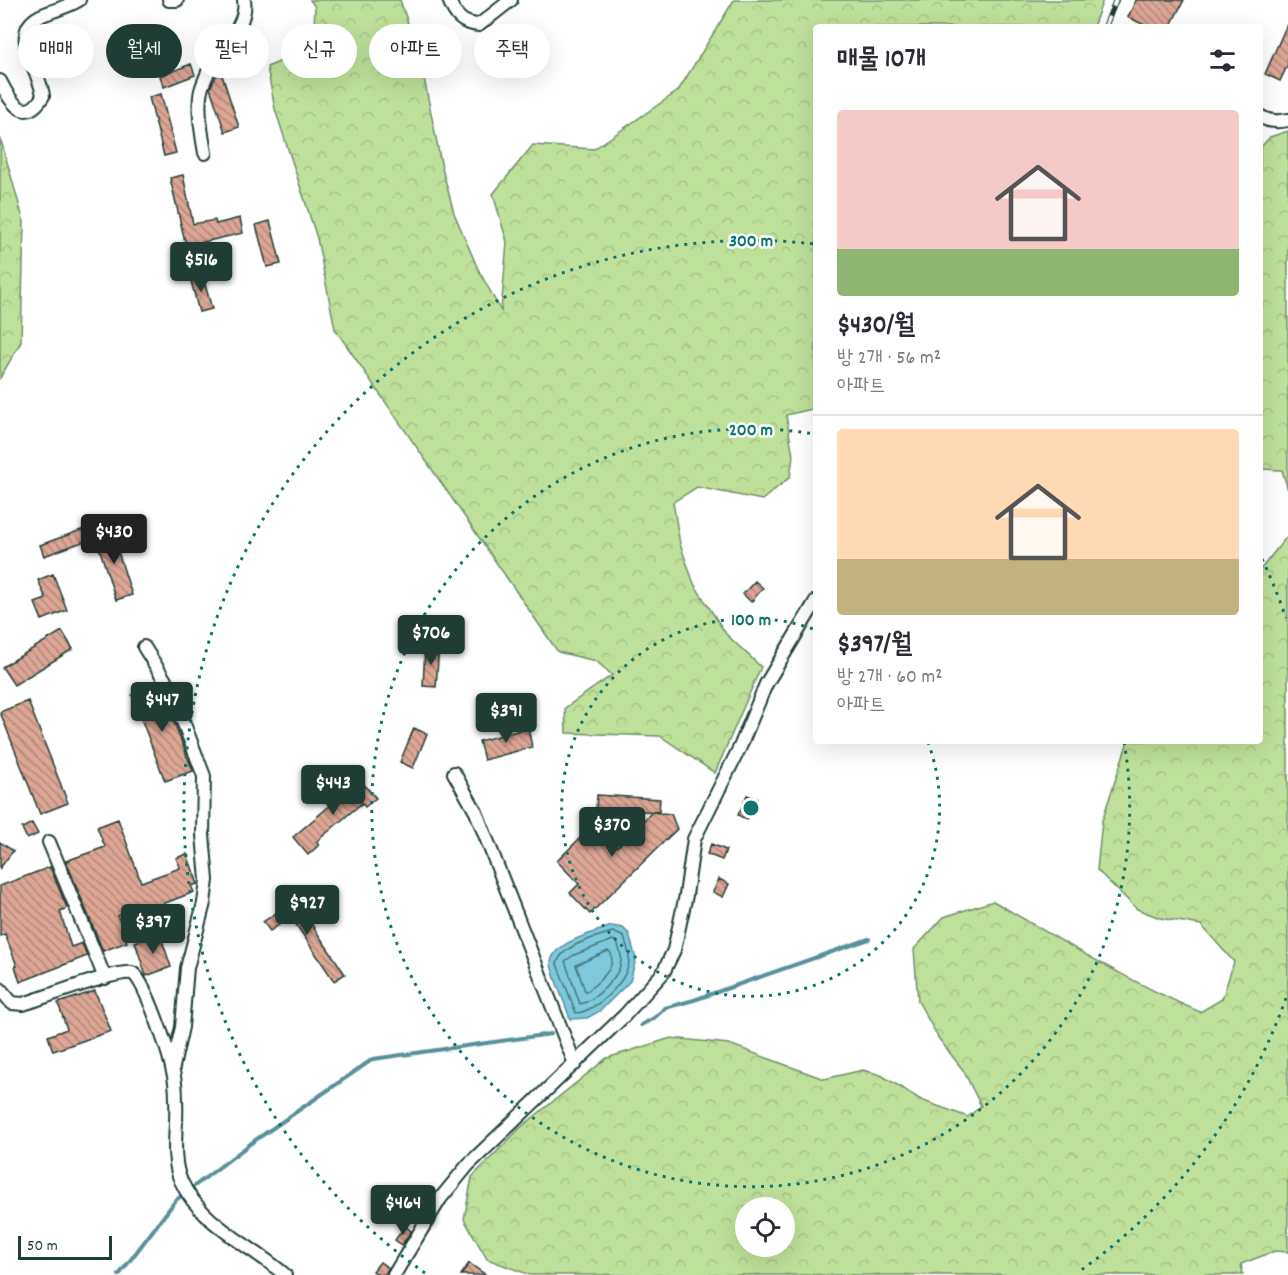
<!DOCTYPE html>
<html lang="ko">
<meta charset="utf-8">
<style>
body{margin:0;font-family:Dekko,"Poor Story",sans-serif;background:#f7f7f7;color:#2b2b33;height:100vh;display:flex;flex-direction:column;font-size:22px;white-space:nowrap}
*{box-sizing:border-box;margin:0}
p{font-size:20px;color:#7c7c81}
.icon{flex:none;width:33px;height:33px;fill:none;stroke:currentColor;stroke-width:2;stroke-linecap:round;stroke-linejoin:round}
.map{position:relative;flex:1;overflow:hidden}
.panel{position:absolute;left:813px;top:24px;width:450px;height:720px;display:flex;flex-direction:column;background:#fff;border-radius:6px;box-shadow:0 6px 24px #0002}
.panel>*{flex:none}
.guide{position:absolute;left:18px;top:24px;width:570px;height:54px;display:flex;gap:12px}
.controls{position:absolute;left:735px;top:1197px;display:grid;gap:12px}
.controls a{display:grid;place-items:center;width:60px;height:60px;border-radius:50%;background:#fff;box-shadow:0 6px 24px #0002;font-size:30px}
.scale{position:absolute;left:18px;bottom:15px;width:94px;box-sizing:border-box;padding-left:6px;border:3px solid #1f3d34;border-top:0;font-size:16px;line-height:21px;white-space:nowrap;color:#1f3d34;-webkit-text-stroke:4px #fff;paint-order:stroke}
.price{position:absolute;translate:-50% -51px;padding:0 14px;border-radius:6px;background:#1f3d34;color:#fff;font-size:20px;line-height:39px;filter:drop-shadow(0 2px 3px #0008)}
.price::after{content:'';position:absolute;left:50%;top:36px;width:18px;height:14px;margin-left:-9px;background:inherit;clip-path:polygon(0 0,100% 0,50% 100%)}
.price.on{background:#222;color:#fff}
ul{padding:0;list-style:none}
li{display:grid;align-content:center;gap:12px;height:318px;padding:0 24px}
li+li{border-top:2px solid #e1e1e2}
li span{display:grid;place-items:center;height:186px;border-radius:6px;color:#555}
li>.icon{margin-inline-start:auto}
span .icon{width:108px;height:108px;fill:#fffc;stroke-width:1}
li b{font-size:26px}
h2{display:flex;justify-content:space-between;align-items:center;height:72px;padding:0 24px;font-size:26px}
.chip{padding:0 21px;border-radius:27px;background:#fff;box-shadow:0 6px 24px #0002;font-size:21px;line-height:54px}
.chip.on{background:#1f3d34;color:#fff}
.map>svg:first-child{display:block}
.forest{fill:url(#forest-crowns);stroke:#6e8e67;stroke-width:1.5;fill-rule:evenodd}
.water{fill:#7ec8de;stroke:#58909a;stroke-width:1.5}
.lines{fill:none;stroke-linecap:round;stroke-linejoin:round}
.shore{stroke:#457578;stroke-width:1.5}
.stream{stroke:#58909a;stroke-width:4}
.building{fill:url(#building-back-hatch);stroke:#1f3d34;stroke-width:1.5}
.minor-casing{stroke:#1f3d34;stroke-width:16}
.minor{stroke:#fff;stroke-width:12}
.rail-casing{stroke:#1f3d34;stroke-width:6}
.rail{stroke:#fff;stroke-width:4;stroke-dasharray:11;stroke-linecap:butt}
.ring{fill:none;stroke:#0f766e;stroke-width:3;stroke-dasharray:3 6}
.centre{fill:#0f766e;stroke:#fff;stroke-width:3}
.ring-label{font-size:18px;text-anchor:middle;font-weight:bold;fill:#0f766e;stroke:#fff;stroke-width:5;stroke-linejoin:round;paint-order:stroke}
</style>
<div class="map">
<svg width="1288" height="1275" viewBox="0 0 1288 1275">
<defs>
<pattern id="forest-crowns" width="20" height="18" patternUnits="userSpaceOnUse" patternTransform="scale(1.5)"><rect width="20" height="18" fill="#bee09a"/><path d="M2 6a3 3 0 1 1 6 0M12 15a3 3 0 1 1 6 0" fill="none" stroke="#a3c185"/></pattern>
<pattern id="building-back-hatch" width="6" height="6" patternUnits="userSpaceOnUse" patternTransform="scale(1.5)"><rect width="6" height="6" fill="#dca594"/><path d="M-1 5l2 2M0 0l6 6M5-1l2 2" fill="none" stroke="#b2887a"/></pattern>
</defs>
<rect width="100%" height="100%" fill="#fff"/>
<filter id="ink" filterUnits="userSpaceOnUse"><feTurbulence type="fractalNoise" baseFrequency=".0167" numOctaves="2"/><feDisplacementMap in="SourceGraphic" scale="12" xChannelSelector="R" yChannelSelector="G"/><feConvolveMatrix kernelMatrix="1 2 1 2 8 2 1 2 1" color-interpolation-filters="sRGB"/></filter>
<g filter="url(#ink)">
<path class="forest" d="M310,0H400L420,58L442,168L454,213L478,269L501,311L507,242L493,194L533,145L594,149L678,91L734,0H1103L1093,27H816V409H812L786,415L793,456L790,477L762,500L697,487L673,502L680,544L694,584L726,634L761,667L715,773L660,736L566,733L565,708L612,675L596,661L558,652L335,329L317,238L275,109L267,67L313,48L315,7Z
M1288,131V490L1282,470L1260,469V148L1270,137Z
M0,137L24,222L21,342L0,378Z
M1288,535V1252L1275,1251L1241,1264L1243,1275H530L487,1259L464,1219L472,1177L520,1128L607,1058L671,1038L729,1044L824,1079L863,1070L881,1075L921,1100L968,1117L981,1106L963,1070L939,1039L918,1001L914,949L944,917L993,901C1060,940 1128,981 1200,1012L1222,999L1234,962L1201,925L1160,918L1137,909L1097,870L1102,821L1128,741H1260V570ZM746,1208H784V1246H746Z"/>
<path class="water" d="M612,926L623,928L629,934L636,959L630,981L600,1011L587,1018L570,1019C567,1008 550,970 551,962C553,942 596,932 612,926Z"/>
<g class="lines">
<path class="shore" d="M613,932L624,937C626,944 630,953 629,960C628,981 596,1012 576,1013L557,964C561,945 596,937 613,932Z
M613,940L617,942C619,948 622,955 621,961C620,976 595,1001 580,1004L565,961L574,955Z
M608,951L611,953C616,970 599,980 588,991H585L576,965Z"/>
<path class="stream" d="M641,1025L654,1018L665,1008L694,1000L869,939
M119,1275L176,1200L254,1141L373,1059L551,1034"/>
</g>
<path class="building" d="M1136,0H1184L1170,27H1148L1128,17Z
M1288,22V64L1280,81L1265,74Z
M234,47L244,52L233,74L221,68Z
M191,64L195,75L164,87L160,76Z
M220,69L239,127L225,132L210,88Z
M161,94L176,153L164,156L149,97Z
M183,175L193,224L215,220L216,224L240,218L243,233L186,246L170,178Z
M270,221L281,264L267,267L256,225Z
M202,274L212,309L199,312L190,277Z
M84,529L88,540L44,556L40,545Z
M111,530L132,595L116,600L95,535Z
M53,574L67,610L42,620L35,603L46,599L38,580Z
M755,581L763,588L751,602L743,594Z
M62,631L73,649L14,685L2,667Z
M425,646H439L436,687L423,686Z
M158,684L162,692L193,771L165,781L132,695Z
M28,701L68,803L40,814L0,712Z
M414,728L427,734L413,768L400,762Z
M528,728L532,747L484,760L479,741Z
M360,780L376,798L365,807L362,803L316,842L319,845L308,855L293,837Z
M597,795L660,799L659,812L596,808Z
M747,795L757,799L747,820L738,815Z
M652,812L671,814L677,829L590,914L570,893L579,884L557,861L594,824L617,847Z
M118,819L141,882L180,868L176,858L187,854L198,884L191,886L194,892L139,913L137,909L118,916L127,942L103,951L66,861L105,847L97,827Z
M32,823L38,834L27,839L22,828Z
M0,842L13,851L0,868Z
M711,844L726,850L722,860L707,854Z
M50,867L67,908L60,911L71,947L82,943L87,956L20,982L15,966H17L5,934L0,936V886Z
M719,879L729,884L723,897L713,892Z
M295,900L345,974L334,981L291,917L270,931L263,922Z
M160,934L171,967L146,976L135,942Z
M95,991L111,1031L53,1051L48,1036L67,1029L58,1003Z
M405,1226L411,1231L402,1245L395,1240Z
M380,1262L389,1268L384,1275H379L373,1271Z
M469,1263L486,1275H461Z"/>
<g class="lines">
<g class="minor-casing">
<path id="minor" d="M169,0H177
M449,0C455,16 462,24 479,25L511,0
M0,81C10,101 25,126 43,96C41,72 7,33 40,16C53,10 66,8 79,0
M1260,116C1268,122 1278,122 1288,120
M205,153C202,135 196,105 202,87C205,79 209,69 213,62C225,43 248,24 244,0
M144,647L171,690L204,776L203,835L207,880L204,903L187,968L182,1027L173,1067
M454,773L476,812L575,1064
M49,842L105,978
M0,989L12,1003L23,1004C44,998 115,970 132,973C144,976 169,1054 172,1068C175,1078 176,1090 176,1100C178,1126 170,1157 181,1181C201,1225 251,1245 285,1275
M394,1275L440,1199L468,1165L624,1016L663,973L674,950L686,895L694,839L740,747L766,684L816,601"/>
</g>
<use href="#minor" class="minor"/>
<g class="rail-casing">
<path id="rail" d="M1105,27L1116,0"/>
</g>
<use href="#rail" class="rail"/>
</g>
</g>
<g class="ring">
<path d="M928 742A189 189 0 1 1 816 630"/>
<path d="M1124 742A379 379 0 1 1 814 434"/>
<path d="M1286 998A568 568 0 0 1 1077 1273M425 1273A568 568 0 0 1 815 244M1262 559A568 568 0 0 1 1286 618"/>
</g>
<circle cx="751" cy="808" r="9" class="centre"/>
<g class="ring-label">
<text x="751" y="246">300 m</text>
<text x="751" y="435">200 m</text>
<text x="751" y="625">100 m</text>
</g>
</svg>
<div class="controls">
<a><svg class="icon" aria-label="locate" viewBox="0 0 24 24"><circle cx="12" cy="12" r="6"/><path d="M12 2v4M12 18v4M2 12h4M18 12h4"/></svg></a>
</div>
<div class="scale">50 m</div>
<b class="price" style="left:201px;top:293px">$516</b>
<b class="price on" style="left:114px;top:565px">$430</b>
<b class="price" style="left:431px;top:666px">$706</b>
<b class="price" style="left:162px;top:733px">$447</b>
<b class="price" style="left:506px;top:744px">$391</b>
<b class="price" style="left:333px;top:816px">$443</b>
<b class="price" style="left:612px;top:858px">$370</b>
<b class="price" style="left:307px;top:936px">$927</b>
<b class="price" style="left:153px;top:955px">$397</b>
<b class="price" style="left:403px;top:1236px">$464</b>
<div class="guide">
<a class="chip">매매</a>
<a class="chip on">월세</a>
<a class="chip">필터</a>
<a class="chip">신규</a>
<a class="chip">아파트</a>
<a class="chip">주택</a>
</div>
<section class="panel">
<h2>매물 10개<svg class="icon" aria-label="filters" viewBox="0 0 24 24"><path d="M4 7h16M4 17h16"/><circle cx="9" cy="7" r="2"/><circle cx="15" cy="17" r="2"/></svg></h2>
<ul>
<li><span style="background:linear-gradient(#f6c9c9 75%,#8fb573 0)"><svg class="icon" aria-label="home" viewBox="0 0 24 24"><path d="M3 11l9-7 9 7M6 9v11h12V9"/></svg></span><div><b>$430/월</b><p>방 2개 · 56 m²</p><p>아파트</p></div></li>
<li><span style="background:linear-gradient(#ffd9b3 70%,#c2b280 0)"><svg class="icon" aria-label="home" viewBox="0 0 24 24"><path d="M3 11l9-7 9 7M6 9v11h12V9"/></svg></span><div><b>$397/월</b><p>방 2개 · 60 m²</p><p>아파트</p></div></li>
</ul>
</section>
</div>
